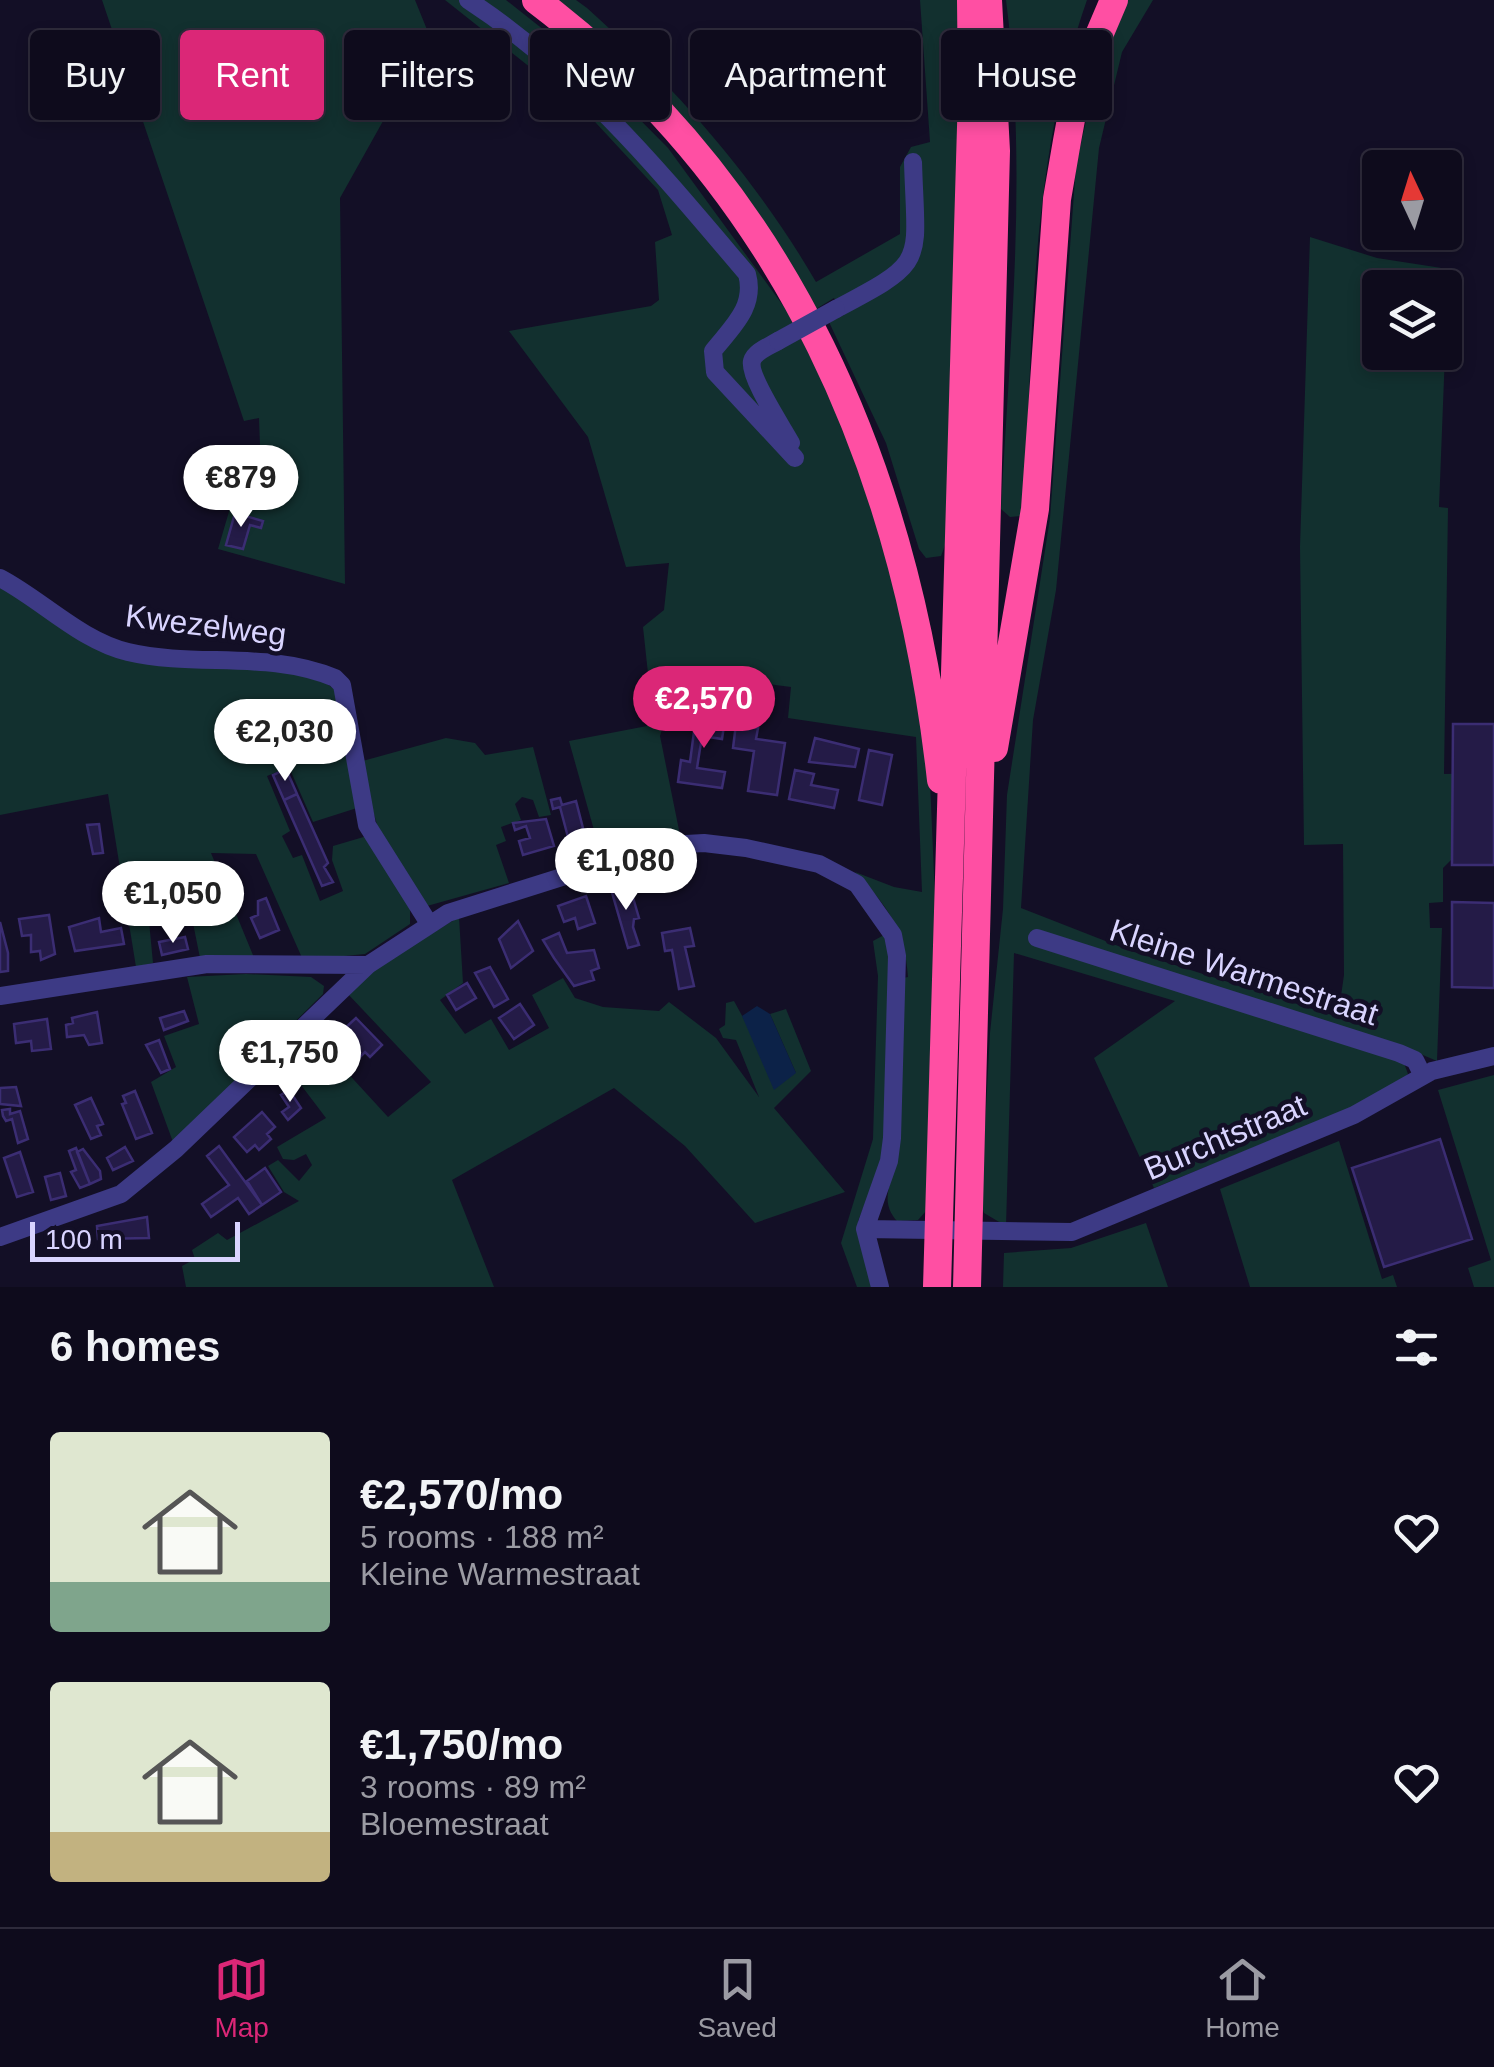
<!DOCTYPE html>
<meta charset="utf-8">
<style>
body{margin:0;font-family:Arial,sans-serif;background:#1c1929;color:#f1f3f6;height:100vh;display:flex;flex-direction:column;font-size:38px;white-space:nowrap}
*{box-sizing:border-box;margin:0}
p{font-size:32px;color:#9b9ba3}
.icon{flex:none;width:55px;height:55px;fill:none;stroke:currentColor;stroke-width:2;stroke-linecap:round;stroke-linejoin:round}
.map{position:relative;height:1287px;overflow:hidden}
.details{display:flex;flex-direction:column;background:#0e0b1c;flex:1}
.details>*{flex:none}
.top-card{position:absolute;left:30px;top:30px;width:1435px;height:90px;display:flex;gap:20px}
.needle{width:65px;rotate:356deg}
.buttons{position:absolute;left:1362px;top:150px;display:grid;gap:20px}
.buttons a{display:grid;place-items:center;width:100px;height:100px;border-radius:10px;background:#0e0b1c;box-shadow:0 5px 15px #0003,0 0 0 2px #2e2b3b;font-size:50px}
.scale{position:absolute;left:30px;bottom:25px;width:210px;box-sizing:border-box;padding-left:10px;border:5px solid #d9d4ff;border-top:0;font-size:28px;line-height:35px;white-space:nowrap;color:#d9d4ff;-webkit-text-stroke:8px #130f26;paint-order:stroke}
.price{position:absolute;translate:-50% -85px;padding:0 22px;border-radius:35px;background:#fff;color:#222;font-size:32px;line-height:65px;filter:drop-shadow(0 2px 5px #0008)}
.price::after{content:'';position:absolute;left:50%;top:60px;width:30px;height:22px;margin-left:-15px;background:inherit;clip-path:polygon(0 0,100% 0,50% 100%)}
.price.current{background:#db2777;color:#fff}
ul{padding:0;list-style:none}
li{display:flex;align-items:center;gap:30px;height:250px;padding:0 50px}
li span{display:grid;place-items:center;flex:none;width:280px;height:200px;border-radius:10px;color:#555}
li>.icon{margin-inline-start:auto}
span .icon{width:120px;height:120px;fill:#fffc;stroke-width:1}
li b{font-size:42px}
h2{display:flex;justify-content:space-between;align-items:center;height:120px;padding:0 50px;font-size:42px}
.tag{padding:0 35px;border-radius:10px;background:#0e0b1c;box-shadow:0 5px 15px #0003,0 0 0 2px #2e2b3b;font-size:35px;line-height:90px}
.tag.current{background:#db2777;color:#fff}
.tabs{display:flex;justify-content:space-around;align-items:center;height:140px;border-top:2px solid #2e2b3b;background:#0e0b1c;font-size:28px;color:#9b9ba3}
.tabs a{display:grid;justify-items:center;gap:5px}
.tabs .current{color:#db2777}
.map>svg:first-child{display:block}
.green{fill:#12302f}
.water{fill:#0c2248}
.building{fill:#241b47;stroke:#3b2d73;stroke-width:2.5}
.lines{fill:none;stroke-linecap:round;stroke-linejoin:round}
.minor{stroke:#3d3a85;stroke-width:18}
.highway{stroke:#ff4fa3;stroke-width:28}
.minor-bridge{stroke:#3d3a85;stroke-width:18}
.labels{text-anchor:middle;stroke-width:9;stroke-linejoin:round;paint-order:stroke}
.street-label{font-size:32px;fill:#d9d4ff;stroke:#130f26}
</style>
<div class="map">
<svg width="1494" height="1287" viewBox="0 0 1494 1287">
<rect width="100%" height="100%" fill="#130f26"/>
<path class="green" d="M102,0H415L430,37L340,198L345,584L218,549L233,498L262,500L259,418L244,421Z
M445,0H506L578,57L668,148L795,322L771,335L777,348L802,333L861,463L916,664L930,781L935,898L927,1210L918,1220L897,1221C881,1203 889,1188 895,1167L903,978L908,977C905,930 887,905 855,872L894,887L922,892L916,737L788,718L791,687L737,680L732,705L696,699L695,714L667,713L660,736L680,835L601,855L569,741L647,726L653,720L643,627L664,610L669,563L626,567L588,437L509,331L651,306L659,300L655,242L672,235L658,190L584,110Z
M554,0H576L587,8C677,89 755,177 816,282L900,234V167L911,147L930,142L920,0H957L961,109L948,537L941,556L926,558L919,549L886,443L829,322L844,315L834,298L816,309C740,180 667,97 554,0Z
M1006,0H1087C1031,159 1032,334 1025,501L1020,516L1010,517L1001,509C1010,340 1028,169 1006,0Z
M1126,0H1153L1122,52L1099,148L1056,590L1033,720L1021,908L1131,951L1338,1017L1344,975L1343,844L1304,845L1300,547L1310,237L1377,258L1448,269L1445,341V288H1380V352L1445,353L1439,507L1448,508L1444,774L1494,773L1454,857L1443,868V902L1429,903L1430,928H1442L1437,1061L1411,1050L1404,1063L1408,1074L1403,1080L1356,1106L1154,1188L1094,1058L1175,1001L1014,953L1006,1226L984,1213L981,1203L990,1033L1003,909L1007,795L1050,518L1076,166L1097,71Z
M0,586C29,604 83,646 112,655C169,673 291,650 338,692L357,808L313,822L289,767L267,776L290,831L282,836L293,858L302,855L320,901L343,891L332,860L333,846L367,836L410,909V924L365,954L303,960L256,854L211,853L255,960L200,958L187,893L147,900L153,963L136,967L108,794L0,815Z
M446,738L475,743L485,755L533,747L551,815L539,817L533,800L522,797L515,804L521,820L501,827L506,841L496,845L509,883L427,906L380,835L359,762Z
M459,917L463,983L440,1000L465,1034L491,1019L509,1050L549,1028L532,995L563,978L575,998L603,1007L659,1011L669,1002L716,1038L759,1097L736,1040L723,1038L719,1029L725,1025L726,1003L734,1001L746,1023L796,1073L770,1014L786,1009L811,1071L774,1108L845,1192L755,1223L685,1146L614,1088L452,1180L494,1287H186L182,1266L195,1259L192,1250L218,1233L227,1240L299,1201L284,1192L268,1166L278,1160L299,1181L312,1165L306,1154L294,1160L283,1159L277,1147L326,1118L282,1060L309,1031L388,1117L431,1082L347,993L378,966Z
M884,935L891,953L886,1130L881,1164L858,1221L872,1287H857L841,1243L873,1139L878,976L873,941Z
M246,974L311,977L324,986L323,994L173,1142L151,1082L176,1067L164,1036L199,1024L187,977Z
M1494,1075V1287H1474L1468,1268L1491,1260L1438,1090Z
M1339,1141L1382,1279L1393,1275L1397,1287H1250L1220,1189Z
M1146,1223L1168,1287H1003L1004,1253L1071,1248Z"/>
<path class="water" d="M757,1006L770,1014L796,1073L774,1090L742,1016Z"/>
<path class="building" d="M235,513L263,521L261,528L250,525L243,549L226,545Z
M697,709L726,713L722,739L702,736L697,768L725,772L722,788L678,782L681,760L690,762Z
M736,724L758,728L756,739L785,743L777,795L748,791L754,751L733,748Z
M1453,724H1494V865H1452Z
M815,738L859,749L855,767L809,762Z
M869,750L892,755L882,805L859,800Z
M286,769L297,794L284,800L273,775Z
M795,770L814,774L811,785L838,790L834,808L789,799Z
M297,794L328,863L324,867L333,882L322,886L284,800Z
M560,798L562,805L576,801L585,836L569,841L560,807L553,809L551,800Z
M546,819L554,846L523,855L519,841L530,838L526,826L515,830L513,823Z
M99,824L103,853L93,854L87,825Z
M629,884L639,918L634,919L633,927L639,945L628,948L611,889Z
M586,896L595,923L578,929L575,918L564,922L558,906Z
M266,898L279,930L260,938L251,918L258,915V901Z
M1452,902L1494,903V988L1452,987Z
M49,915L55,954L41,960L40,951L31,952V935L22,936L19,919Z
M99,918L101,932L121,928L124,944L75,951L69,927Z
M518,921L533,951L511,968L499,939Z
M0,922L8,953V971L0,972Z
M690,928L694,946L685,947L694,986L679,989L672,950L665,951L662,933Z
M559,933L567,953L594,950L599,968L591,971L594,980L574,986L554,958L543,940Z
M185,937L188,949L162,955L159,942Z
M490,967L508,999L494,1007L475,973Z
M467,983L476,998L456,1010L447,995Z
M520,1004L534,1025L514,1039L499,1018Z
M184,1011L188,1021L164,1030L160,1018Z
M97,1012L102,1043L89,1045L84,1035L67,1037L66,1025L73,1023L72,1018Z
M356,1018L382,1045L370,1057L365,1052L354,1063L341,1049L354,1039L344,1029Z
M47,1019L51,1049L32,1051L31,1041L16,1043L14,1024Z
M159,1040L170,1069L161,1073L146,1045Z
M16,1087L21,1106L0,1104V1088Z
M289,1090L301,1108L288,1120L282,1112L289,1107L281,1095Z
M135,1091L152,1133L136,1139L122,1104L126,1103L123,1096Z
M91,1098L103,1124L97,1126L101,1135L91,1139L75,1105Z
M10,1109V1114L20,1111L28,1139L18,1143L12,1119L6,1121L3,1116L2,1110Z
M262,1112L275,1127L267,1134L271,1139L259,1150L255,1145L247,1152L234,1137Z
M1440,1139L1472,1239L1384,1267L1352,1168Z
M219,1146L262,1205L249,1214L238,1198L211,1217L202,1204L229,1185L207,1156Z
M125,1147L133,1161L113,1170L107,1158Z
M76,1148L90,1184L80,1188L71,1172L76,1170L69,1151Z
M83,1149L100,1171L101,1179L90,1184L77,1152Z
M20,1152L33,1192L17,1197L4,1158Z
M265,1168L281,1192L262,1205L247,1181Z
M60,1173L66,1196L51,1200L45,1177Z
M147,1217L149,1238L98,1239L97,1226Z"/>
<g class="lines">
<path class="minor" d="M468,0C580,73 662,174 747,274C756,307 732,327 713,351L715,372L795,458
M836,309C929,260 916,265 913,162
M778,341C770,346 755,351 752,361C748,376 783,428 791,443
M0,578C42,600 81,641 128,652C196,668 268,650 335,678L342,685L367,825L428,922
M1037,938L1399,1053L1415,1060L1423,1076
M0,996L207,964L368,965L448,913L619,859L668,845L704,843L746,848L819,864L857,884L893,935L897,956L892,1138L889,1161L865,1229
M0,1237L121,1194L176,1149L368,965
M880,1287L865,1229L1072,1232L1354,1115L1432,1071L1494,1056"/>
<path class="highway" d="M536,0C789,191 907,473 941,780
M994,748L1035,509L1057,199L1067,141L1077,87L1114,0
M937,1287L972,93L971,1
M967,1287L996,151L988,0"/>
<path class="minor-bridge" d="M778,341L836,309"/>
</g>
<g class="labels">
<g class="street-label">
<text transform="translate(206 625) rotate(7)" y="11">Kwezelweg</text>
<text transform="translate(1244 972) rotate(18)" y="11">Kleine Warmestraat</text>
<text transform="translate(1225 1137) rotate(-23)" y="11">Burchtstraat</text>
</g>
</g>
</svg>
<div class="buttons">
<a><svg class="needle" viewBox="-14 -14 28 28"><path d="M0-13l5 13h-10z" fill="#e53935"/><path d="M0 13l5-13h-10z" fill="#9b9ba3"/></svg></a>
<a><svg class="icon" aria-label="layers" viewBox="0 0 24 24"><path d="M12 4l9 5-9 5-9-5zM3 14l9 5 9-5"/></svg></a>
</div>
<div class="scale">100 m</div>
<b class="price" style="left:241px;top:530px">€879</b>
<b class="price current" style="left:704px;top:751px">€2,570</b>
<b class="price" style="left:285px;top:784px">€2,030</b>
<b class="price" style="left:626px;top:913px">€1,080</b>
<b class="price" style="left:173px;top:946px">€1,050</b>
<b class="price" style="left:290px;top:1105px">€1,750</b>
<div class="top-card">
<a class="tag">Buy</a>
<a class="tag current">Rent</a>
<a class="tag">Filters</a>
<a class="tag">New</a>
<a class="tag">Apartment</a>
<a class="tag">House</a>
</div>
</div>
<section class="details">
<h2>6 homes<svg class="icon" aria-label="filters" viewBox="0 0 24 24"><path d="M4 7h16M4 17h16"/><circle cx="9" cy="7" r="2"/><circle cx="15" cy="17" r="2"/></svg></h2>
<ul>
<li><span style="background:linear-gradient(#dfe7d0 75%,#7fa58c 0)"><svg class="icon" aria-label="home" viewBox="0 0 24 24"><path d="M3 11l9-7 9 7M6 9v11h12V9"/></svg></span><div><b>€2,570/mo</b><p>5 rooms · 188 m²</p><p>Kleine Warmestraat</p></div><svg class="icon" aria-label="heart" viewBox="0 0 24 24"><path d="M12 20l-8-8c-3-5 5-10 8-4 3-6 11-1 8 4z"/></svg></li>
<li><span style="background:linear-gradient(#dfe7d0 75%,#c2b280 0)"><svg class="icon" aria-label="home" viewBox="0 0 24 24"><path d="M3 11l9-7 9 7M6 9v11h12V9"/></svg></span><div><b>€1,750/mo</b><p>3 rooms · 89 m²</p><p>Bloemestraat</p></div><svg class="icon" aria-label="heart" viewBox="0 0 24 24"><path d="M12 20l-8-8c-3-5 5-10 8-4 3-6 11-1 8 4z"/></svg></li>
</ul>
</section>
<nav class="tabs">
<a class="current"><svg class="icon" aria-label="map" viewBox="0 0 24 24"><path d="M3 6l6-2 6 2 6-2v14l-6 2-6-2-6 2zM9 4v14M15 6v14"/></svg>Map</a>
<a><svg class="icon" aria-label="saved" viewBox="0 0 24 24"><path d="M7 4h10v16l-5-4-5 4z"/></svg>Saved</a>
<a><svg class="icon" aria-label="home" viewBox="0 0 24 24"><path d="M3 11l9-7 9 7M6 9v11h12V9"/></svg>Home</a>
</nav>
